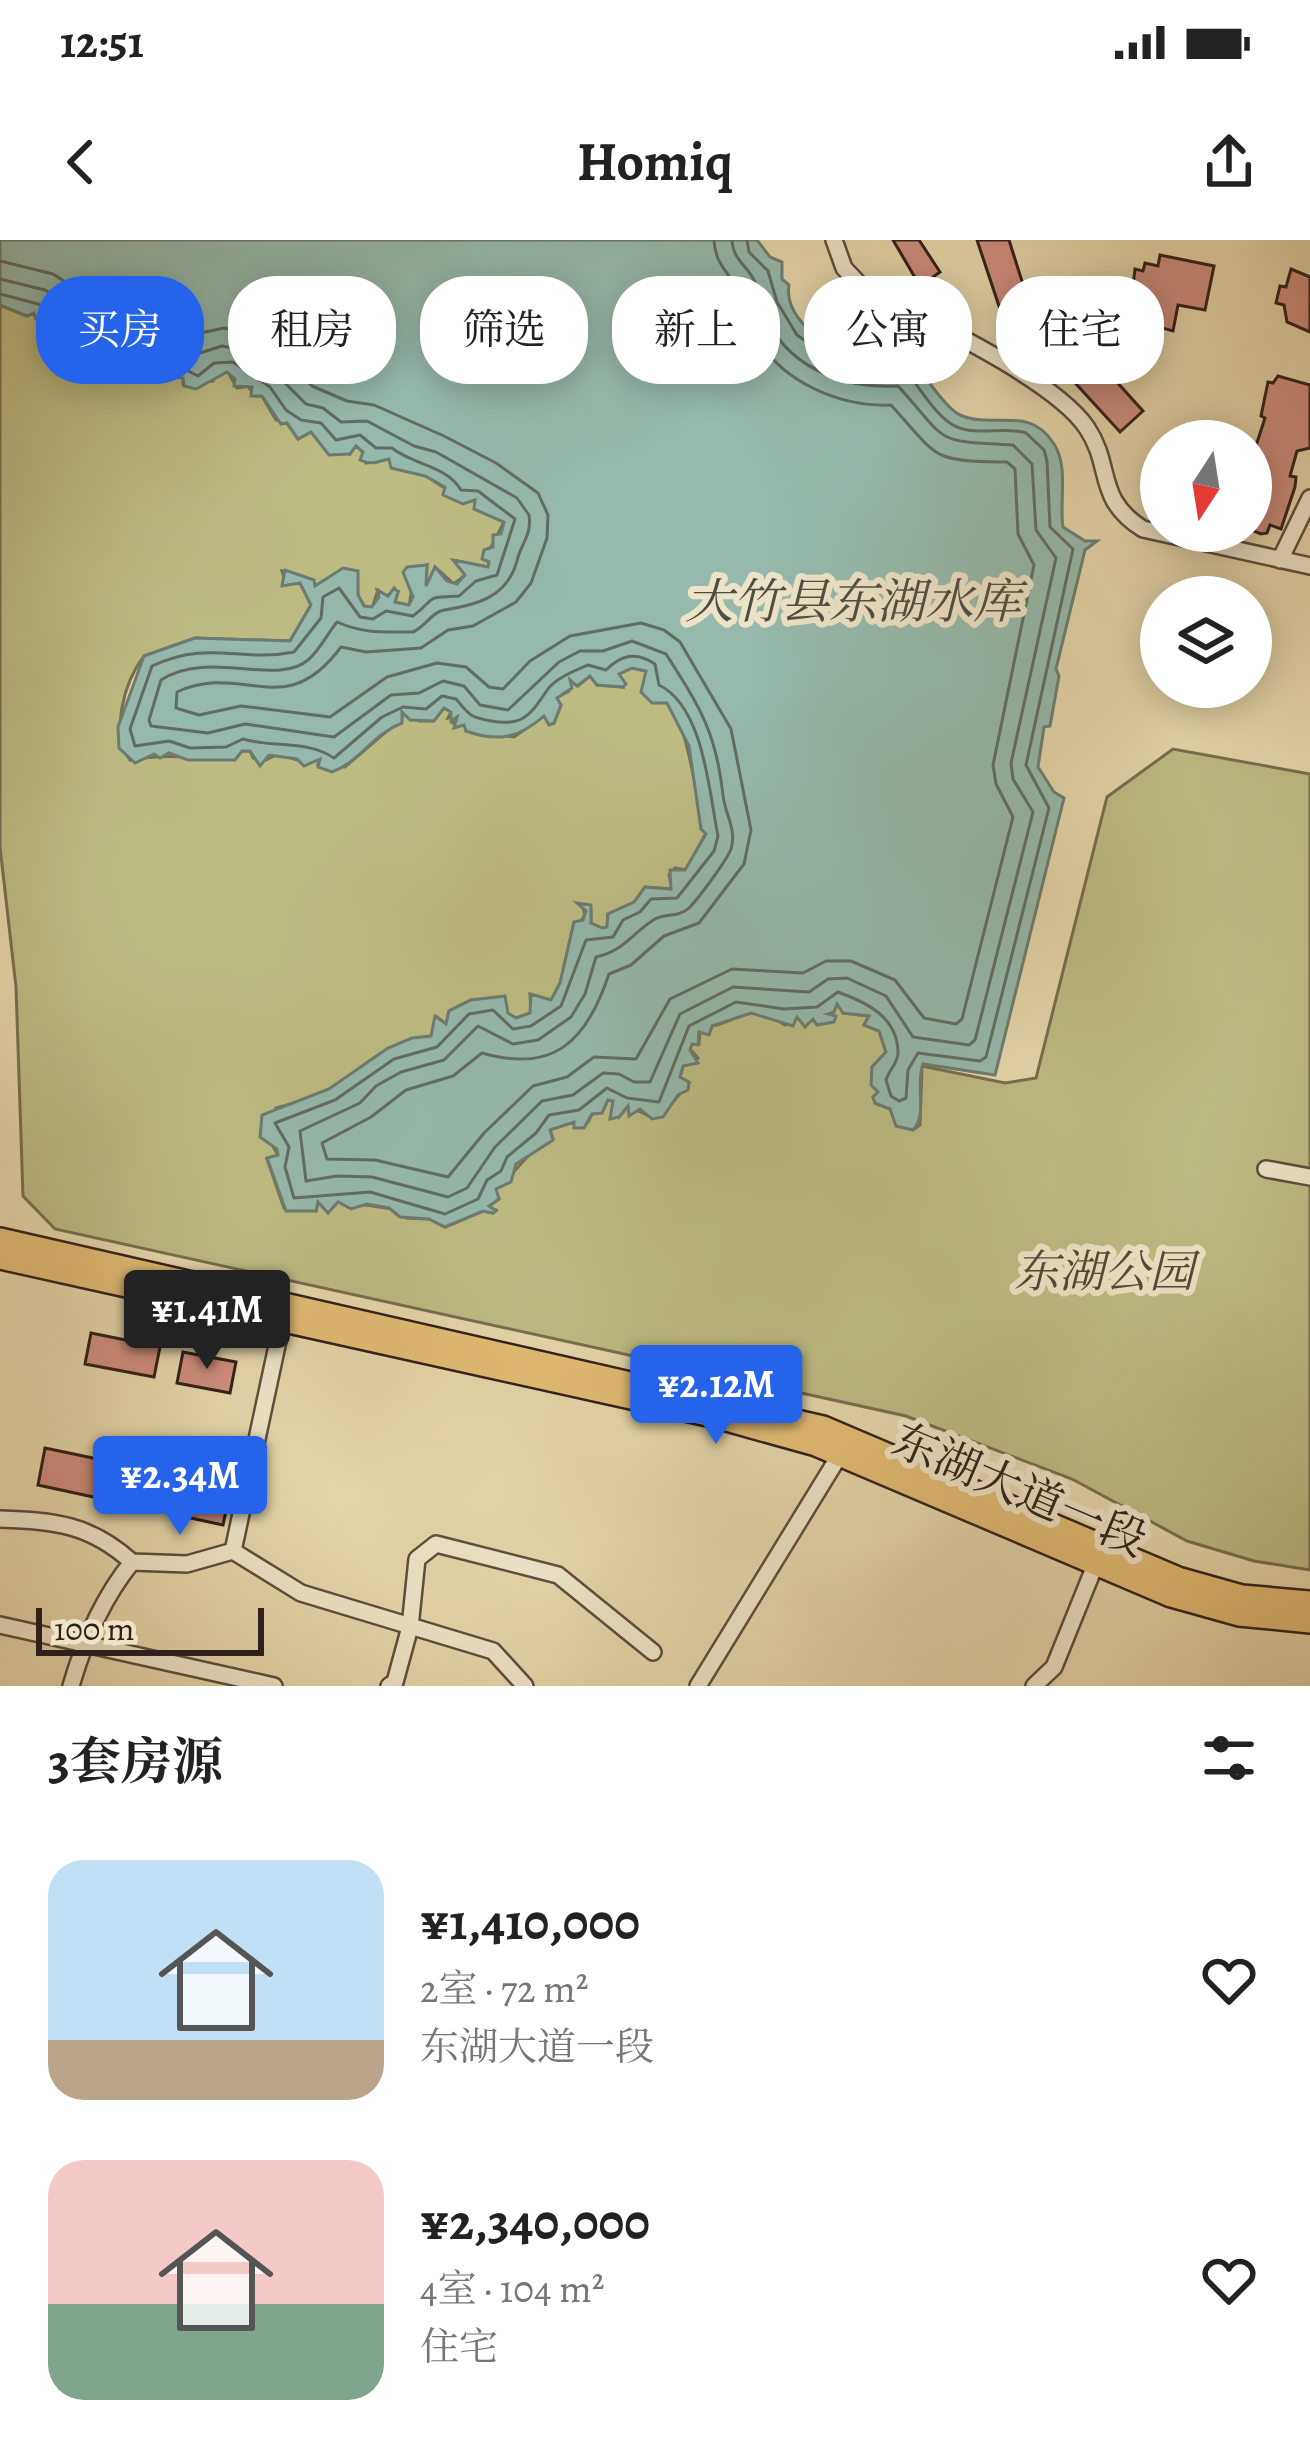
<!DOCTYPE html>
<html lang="zh">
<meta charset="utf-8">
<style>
body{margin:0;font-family:Alegreya,"Noto Serif SC",serif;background:#f2f2f2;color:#222;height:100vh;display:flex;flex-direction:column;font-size:45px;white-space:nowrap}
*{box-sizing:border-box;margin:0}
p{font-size:39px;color:#767676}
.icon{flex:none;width:66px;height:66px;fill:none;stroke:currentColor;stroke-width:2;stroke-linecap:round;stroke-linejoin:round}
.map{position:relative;height:1446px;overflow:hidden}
.sheet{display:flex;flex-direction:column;background:#fff;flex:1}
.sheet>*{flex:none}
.top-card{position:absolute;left:36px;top:36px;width:1239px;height:108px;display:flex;gap:24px}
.needle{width:78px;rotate:192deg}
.tools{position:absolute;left:1140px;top:180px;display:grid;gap:24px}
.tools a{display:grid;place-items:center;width:132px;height:132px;border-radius:50%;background:#fff;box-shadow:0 6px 30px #0003;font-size:60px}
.scale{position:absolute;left:36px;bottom:30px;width:228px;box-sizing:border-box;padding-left:12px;border:6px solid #30201b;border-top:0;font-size:33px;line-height:42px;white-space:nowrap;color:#30201b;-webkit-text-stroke:9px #ede4c7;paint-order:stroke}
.price{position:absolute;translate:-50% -102px;padding:0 27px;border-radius:12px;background:#2563eb;color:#fff;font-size:39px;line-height:78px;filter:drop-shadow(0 3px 6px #0008)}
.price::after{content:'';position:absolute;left:50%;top:72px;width:36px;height:27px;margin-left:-18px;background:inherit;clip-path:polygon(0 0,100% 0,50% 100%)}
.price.current{background:#222;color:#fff}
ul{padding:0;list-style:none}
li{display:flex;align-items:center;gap:36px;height:300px;padding:0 48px}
li span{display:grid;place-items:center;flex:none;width:336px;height:240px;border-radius:36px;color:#555}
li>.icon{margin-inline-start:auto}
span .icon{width:144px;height:144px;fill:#fffc;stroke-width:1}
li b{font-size:51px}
h2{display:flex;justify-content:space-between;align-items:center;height:144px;padding:0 48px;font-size:51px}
.chip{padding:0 42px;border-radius:48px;background:#fff;box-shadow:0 6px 30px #0003;font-size:42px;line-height:108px}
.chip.current{background:#2563eb;color:#fff}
.status{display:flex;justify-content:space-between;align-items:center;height:84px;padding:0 60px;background:#fff;direction:ltr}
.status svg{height:33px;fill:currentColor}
header{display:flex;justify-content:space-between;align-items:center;height:156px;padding:0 48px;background:#fff;font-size:54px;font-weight:600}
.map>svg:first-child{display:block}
.green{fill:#bcbb82;stroke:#766e4e;stroke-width:3}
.water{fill:#95b9ac;stroke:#6d7c72;stroke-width:3}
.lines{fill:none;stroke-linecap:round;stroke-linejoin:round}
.shore{stroke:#626c64;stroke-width:3}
.building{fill:#ce8d7c;stroke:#30201b;stroke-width:3}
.minor-casing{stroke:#5d4e3e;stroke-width:20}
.major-casing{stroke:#30201b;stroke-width:26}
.minor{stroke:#ede4c7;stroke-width:15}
.major{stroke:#e2bb74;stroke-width:21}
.labels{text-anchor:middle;stroke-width:12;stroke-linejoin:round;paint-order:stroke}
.park-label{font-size:45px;font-style:italic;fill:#534735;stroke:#ede4c7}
.street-label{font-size:45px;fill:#30201b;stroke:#ede4c7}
.water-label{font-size:48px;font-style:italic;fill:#4e4e46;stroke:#ede4c7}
</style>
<div class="status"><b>12:51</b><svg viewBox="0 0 49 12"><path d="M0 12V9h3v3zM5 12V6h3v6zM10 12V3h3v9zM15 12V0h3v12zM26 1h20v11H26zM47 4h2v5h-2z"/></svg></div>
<header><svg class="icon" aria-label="back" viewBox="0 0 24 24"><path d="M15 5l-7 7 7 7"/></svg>Homiq<svg class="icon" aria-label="share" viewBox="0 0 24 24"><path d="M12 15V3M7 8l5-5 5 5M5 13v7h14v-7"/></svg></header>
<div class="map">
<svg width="1310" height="1446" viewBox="0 0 1310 1446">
<rect width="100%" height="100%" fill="#e4d6a9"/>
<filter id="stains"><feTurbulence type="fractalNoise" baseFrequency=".00167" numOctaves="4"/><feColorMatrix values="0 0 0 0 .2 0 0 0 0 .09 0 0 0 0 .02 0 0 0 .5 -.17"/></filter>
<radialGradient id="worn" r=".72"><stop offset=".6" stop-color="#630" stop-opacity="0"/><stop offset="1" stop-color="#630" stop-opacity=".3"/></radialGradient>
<path class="green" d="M0,65L26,76L34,73L36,79C55,81 65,95 68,116L88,113L119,128C142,120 156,131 177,129L173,134L183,138V144L213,141L216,135L228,132L237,148L248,146L255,156H262L276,180L286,182L298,199L311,192C323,201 331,211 350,214L353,207L361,208L366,223L389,219L392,228L425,235L465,262L476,260L475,269L504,282L490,309L488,327L458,321L465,335L454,344L435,327L430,347L426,346L427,325L405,336L412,348L409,366L395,362L398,352L385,356L378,350L372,368L364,366L358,355L357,331L343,329L315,346L313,340L282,331L285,341L301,344L311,365L290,401L195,398L144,416C124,442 110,493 130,520C166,513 196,519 235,519L242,511H250L253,518L266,520L278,514L307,523L321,519L318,524L345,527L402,478V472L419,481H433L444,468L451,472L448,478L457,476L453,483L466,486V491L514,497L544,476L554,483L561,465L556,458L569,451V440L578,446L590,436L597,445L623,447L619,434L632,428L646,431L647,454C652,458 658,457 663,460C690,477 695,563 706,593L686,630L675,628L669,635L672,649L645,647L635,662L608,674L607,687L602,688L591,683V670L582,665L585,674L581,682L574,683L560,744L551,761L530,754L531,773L516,778L471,760L449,771L446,784L437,777L431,796C398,799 372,817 348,838C329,855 299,861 276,868L268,898L278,915L267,919L284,968L316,971L318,962L331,968L338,961L393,969L406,978L429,979L445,987L483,971L493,973L496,970L488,967L499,959L495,949C516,936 524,911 553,899L550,890L563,882H588L592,874L602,872L608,859L613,860L619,877L628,866L647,875L663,874L689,843L680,837L683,826L698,818L690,809L692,804H699L700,792L709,794L712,786C744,780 746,761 785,785L794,777L818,782L840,764L843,773L869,776L864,785L879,791L886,812L872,827V845L879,852L873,857L875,863L890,869L897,886L913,890L920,885L922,826L1005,843L1036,838L1107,557L1173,509L1310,534V1330L1254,1321L1187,1301L1072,1239L906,1176L55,989L23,956L16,747L0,607Z"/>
<path class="water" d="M0,0H757L770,17L782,22V39L789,45C783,80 833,113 864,120C880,123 896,116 912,119C923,133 946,169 960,175C993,190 1029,164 1054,204C1069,227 1059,262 1063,287L1085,301H1097L1085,310L1056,429L1059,436L1050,486L1044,487L1038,527L1054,552L1064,558L995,835L923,824C915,845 928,875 913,890L896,886L890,869L875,863L873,857L878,852L871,845L872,827L886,812L879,791L864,785L869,776L843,773L837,764L834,772L828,774L836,776L834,782L817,785L813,779L805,787L797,777L793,786L751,773L712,786L709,795L699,792L698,805L692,804L690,810L698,823L683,826L680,837L689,842L688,850L678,855L663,877L652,879L640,869L629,876L628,866L619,877L610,879L613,861L608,860L602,873L592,874L584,888H574V882L550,890L553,900L516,924L511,942L496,949L499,959L489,966L496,971L493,973L483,971L445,987L429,979L400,977L389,968L367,964L351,969L338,962L328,973L318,962L316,971H286L267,918L278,915L277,909L260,897L262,875L329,849L388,808L412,798L431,796L435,776L446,784L449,771L471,760L505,756L508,773L516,778L530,773L531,754L551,760L560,743L574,682L583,680L586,671L577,663L591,665V683L602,688L607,687L608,674L634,662L645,647L671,649L670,630H685L706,594L701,589L689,506L667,463H652L641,452L646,431L632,428L619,434L626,444L623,447L597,445L590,436L577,446L570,440L572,448L557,458L561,465L554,483L549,485L544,476C518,499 496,502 466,491L464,485L454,488L457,477L451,481V472L444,468L434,481L410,480L402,472V483C371,495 361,521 332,532L318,527L320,519L304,526L297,519L269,515L260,526L250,511H242L235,520H188L169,513L160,518L154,514L135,523L119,508L118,487L144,416L195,398L290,401L311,365L300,343L282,346L285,330L314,340L315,346L343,328L358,331V355L364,366L372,367L379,357L377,350L388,356L394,348L398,352L395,362L409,365L413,357L403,332L407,327L427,325L426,346L435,327L447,341L457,344L465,335L453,320L488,327L489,322L482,319L484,310L493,307V295L501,294L504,282L474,269L475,260L463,264L443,255L445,247L425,236L391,228L389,219C378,221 373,226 360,220L363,212L356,206L350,214L329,215L311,192L298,199L287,183L281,184L262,156H251L252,147L234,146L235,139L227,132L196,149L184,146L183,138L174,137L176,129L162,131L135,123L123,131L101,124L100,118L83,112L68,117C66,94 54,82 36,79L34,73L27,76L0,65Z"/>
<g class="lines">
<path class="shore" d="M0,21L53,34L122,79H156L196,94L224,88L247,93L279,112L312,146L347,161L374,165L444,196L496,223L538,253L548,275L547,298L531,343L516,362L473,386L448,390L421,408L366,412L341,407C284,484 243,421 177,452L176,468L199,475L241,466L330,477L387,437L437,423L466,427L489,447L503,449L530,421L570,396L641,383L664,390L680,402L731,489L751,590L744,624L699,683L664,696L631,725L609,734C587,800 555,834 482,813L453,836L406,850L371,877L322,903L327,919L375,920L448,937L484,893L533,846L567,837L594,817L636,819L670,759L732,729L803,733L826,721H851L895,740L924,778L956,784L962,779L1013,577L996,544L993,525L1034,325L1018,294L1015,229L1007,222C930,221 940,219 891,165C840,167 780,142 755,94C748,80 745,64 738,50C728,31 715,24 714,0
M0,39L45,50L74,67L90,85L119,99L153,97L197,114L222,106L239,109L268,126L306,164L323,168L341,182L367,181L414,206L436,212L517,258L529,275C532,296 521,303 517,321C507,357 477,365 444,370C432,372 425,387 413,392C384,392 364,394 337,382C327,394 320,410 308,420C277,447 208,409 161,440L149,480L151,486L208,493L245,484L334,497L391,455L419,453L443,441L464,446L480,465L508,470L559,422L580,411H603L632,401L666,414C699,466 716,491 723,555C725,575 737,589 731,609C727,620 698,659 689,668C678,678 666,673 655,679C632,693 624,711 596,717L585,754L571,777L538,800L513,804L478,786L444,820L401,832L376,846L360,863L300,891L306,941L337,936L372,937L448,957L467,948L495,907L542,861L573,855L603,833L619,834L634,842H650L680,774L733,747L809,752L828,739L847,738L886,756L913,797L969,805L975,800L1033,572L1013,539L1011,523L1056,318L1036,290L1032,224L1013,205C931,201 950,203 898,146C850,149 793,131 770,84C764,70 761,53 754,40C746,24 733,20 732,0
M0,54L38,64L66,80L79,99L112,113L152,112L198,136L214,123L233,122L270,147L286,170L301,180L321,183L336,200L360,195L376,208H392C413,225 446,225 461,250L478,251L515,279L497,335L476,341L459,356C422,358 439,356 413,376L386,371L373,379L360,377L339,348L323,357L321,378L294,412C241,423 210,399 152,426L130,489L135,506L169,501L190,508L226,507L243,499C273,508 308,500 334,518L382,477L403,467L426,469L442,456L456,459C470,476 470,477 491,481C525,487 531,473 548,449C556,438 576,430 588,425L606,430C621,415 636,411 655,424L659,445C704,467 709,552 718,596L714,611L677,658L651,659L640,672L623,680L613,697L586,700L561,766L531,786L513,789L493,770L469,774L437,807L394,819L335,860L275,883L289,907L285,927L294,958L370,952L445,974L478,959L487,940L501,931L507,917L536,893L549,875L579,870L607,848L627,858L659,862L689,786L736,762L784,769L817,767L838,752C866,762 898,777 898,813C898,823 889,830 886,840L891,856L899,861L906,858L908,830L918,813L980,821L986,817L1049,568L1026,525L1073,309L1050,287L1047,221L1044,210L1026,193C1004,186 978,196 957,187C937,179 920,147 905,130L874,133L838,124L797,95L777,62L768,31L749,12L747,0"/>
</g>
<path class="building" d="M893,0H919L940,32L920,46Z
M977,0H1009L1027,57L999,66Z
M1160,15L1214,26L1205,70L1178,65L1173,91L1129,79L1135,29L1143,31L1145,23L1158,26Z
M1291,29L1310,37V92L1287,82L1284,65L1276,63L1280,46L1286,47Z
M1059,78L1143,171L1120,192L1035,99Z
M1278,136L1310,145V208L1297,211L1290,236L1296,237L1295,247L1281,289L1270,285L1267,293L1261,294L1251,290V221L1265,178L1261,176L1268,142L1273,143Z
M91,1093L160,1107L154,1137L85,1124Z
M183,1112L236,1122L230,1153L177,1143Z
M45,1208L231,1247L223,1285L38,1245Z"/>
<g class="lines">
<g class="minor-casing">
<path id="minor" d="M834,0L844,28L861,46C916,75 1054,138 1087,188C1113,227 1095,259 1143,289L1310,326
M1280,320L1310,258
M1266,929L1310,937
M284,1073L233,1311L301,1353L493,1411L525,1446
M0,1279C55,1281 90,1284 132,1322C102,1359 84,1401 71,1446
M132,1322L187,1324L233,1311
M0,1385L274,1446
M389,1446L395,1442L410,1387L417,1319L436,1304L558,1335L653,1412
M698,1446L844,1208
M1034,1446L1054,1427L1096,1323"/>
</g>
<g class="major-casing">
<path id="major" d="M0,999L823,1187L1178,1338L1242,1356L1310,1362
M0,1018L712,1176L816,1205L1171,1356L1239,1375L1310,1382"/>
</g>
<use href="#minor" class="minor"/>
<use href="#major" class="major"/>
</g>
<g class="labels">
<g class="park-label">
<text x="1104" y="1047">东湖公园</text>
</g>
<g class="street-label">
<text transform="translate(1020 1249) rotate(23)" y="16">东湖大道一段</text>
</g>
<g class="water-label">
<text x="853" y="378">大竹县东湖水库</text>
</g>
</g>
<rect width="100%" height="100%" filter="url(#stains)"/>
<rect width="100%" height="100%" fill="url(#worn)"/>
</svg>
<div class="tools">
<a><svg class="needle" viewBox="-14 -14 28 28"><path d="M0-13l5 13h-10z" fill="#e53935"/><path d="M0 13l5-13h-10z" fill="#767676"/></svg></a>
<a><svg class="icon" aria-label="layers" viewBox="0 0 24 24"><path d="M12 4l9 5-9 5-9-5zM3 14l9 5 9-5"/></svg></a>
</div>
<div class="scale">100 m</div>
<b class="price current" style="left:207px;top:1132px">¥1.41M</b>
<b class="price" style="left:716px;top:1207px">¥2.12M</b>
<b class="price" style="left:180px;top:1298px">¥2.34M</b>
<div class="top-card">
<a class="chip current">买房</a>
<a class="chip">租房</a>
<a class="chip">筛选</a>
<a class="chip">新上</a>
<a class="chip">公寓</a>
<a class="chip">住宅</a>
</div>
</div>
<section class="sheet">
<h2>3套房源<svg class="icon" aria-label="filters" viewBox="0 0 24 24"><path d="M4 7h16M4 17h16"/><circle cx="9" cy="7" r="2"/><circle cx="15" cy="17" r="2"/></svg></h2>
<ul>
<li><span style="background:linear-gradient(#bfe0f5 75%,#b9a48a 0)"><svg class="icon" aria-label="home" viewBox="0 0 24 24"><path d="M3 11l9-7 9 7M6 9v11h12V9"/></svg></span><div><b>¥1,410,000</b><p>2室 · 72 m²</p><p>东湖大道一段</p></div><svg class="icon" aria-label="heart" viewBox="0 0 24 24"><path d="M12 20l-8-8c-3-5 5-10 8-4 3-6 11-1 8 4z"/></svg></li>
<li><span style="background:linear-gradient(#f6c9c9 60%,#7fa58c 0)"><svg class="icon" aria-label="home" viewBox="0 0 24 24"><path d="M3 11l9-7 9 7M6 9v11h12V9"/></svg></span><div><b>¥2,340,000</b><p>4室 · 104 m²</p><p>住宅</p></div><svg class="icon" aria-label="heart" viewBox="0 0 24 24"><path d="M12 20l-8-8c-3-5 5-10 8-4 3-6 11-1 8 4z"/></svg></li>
</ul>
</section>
